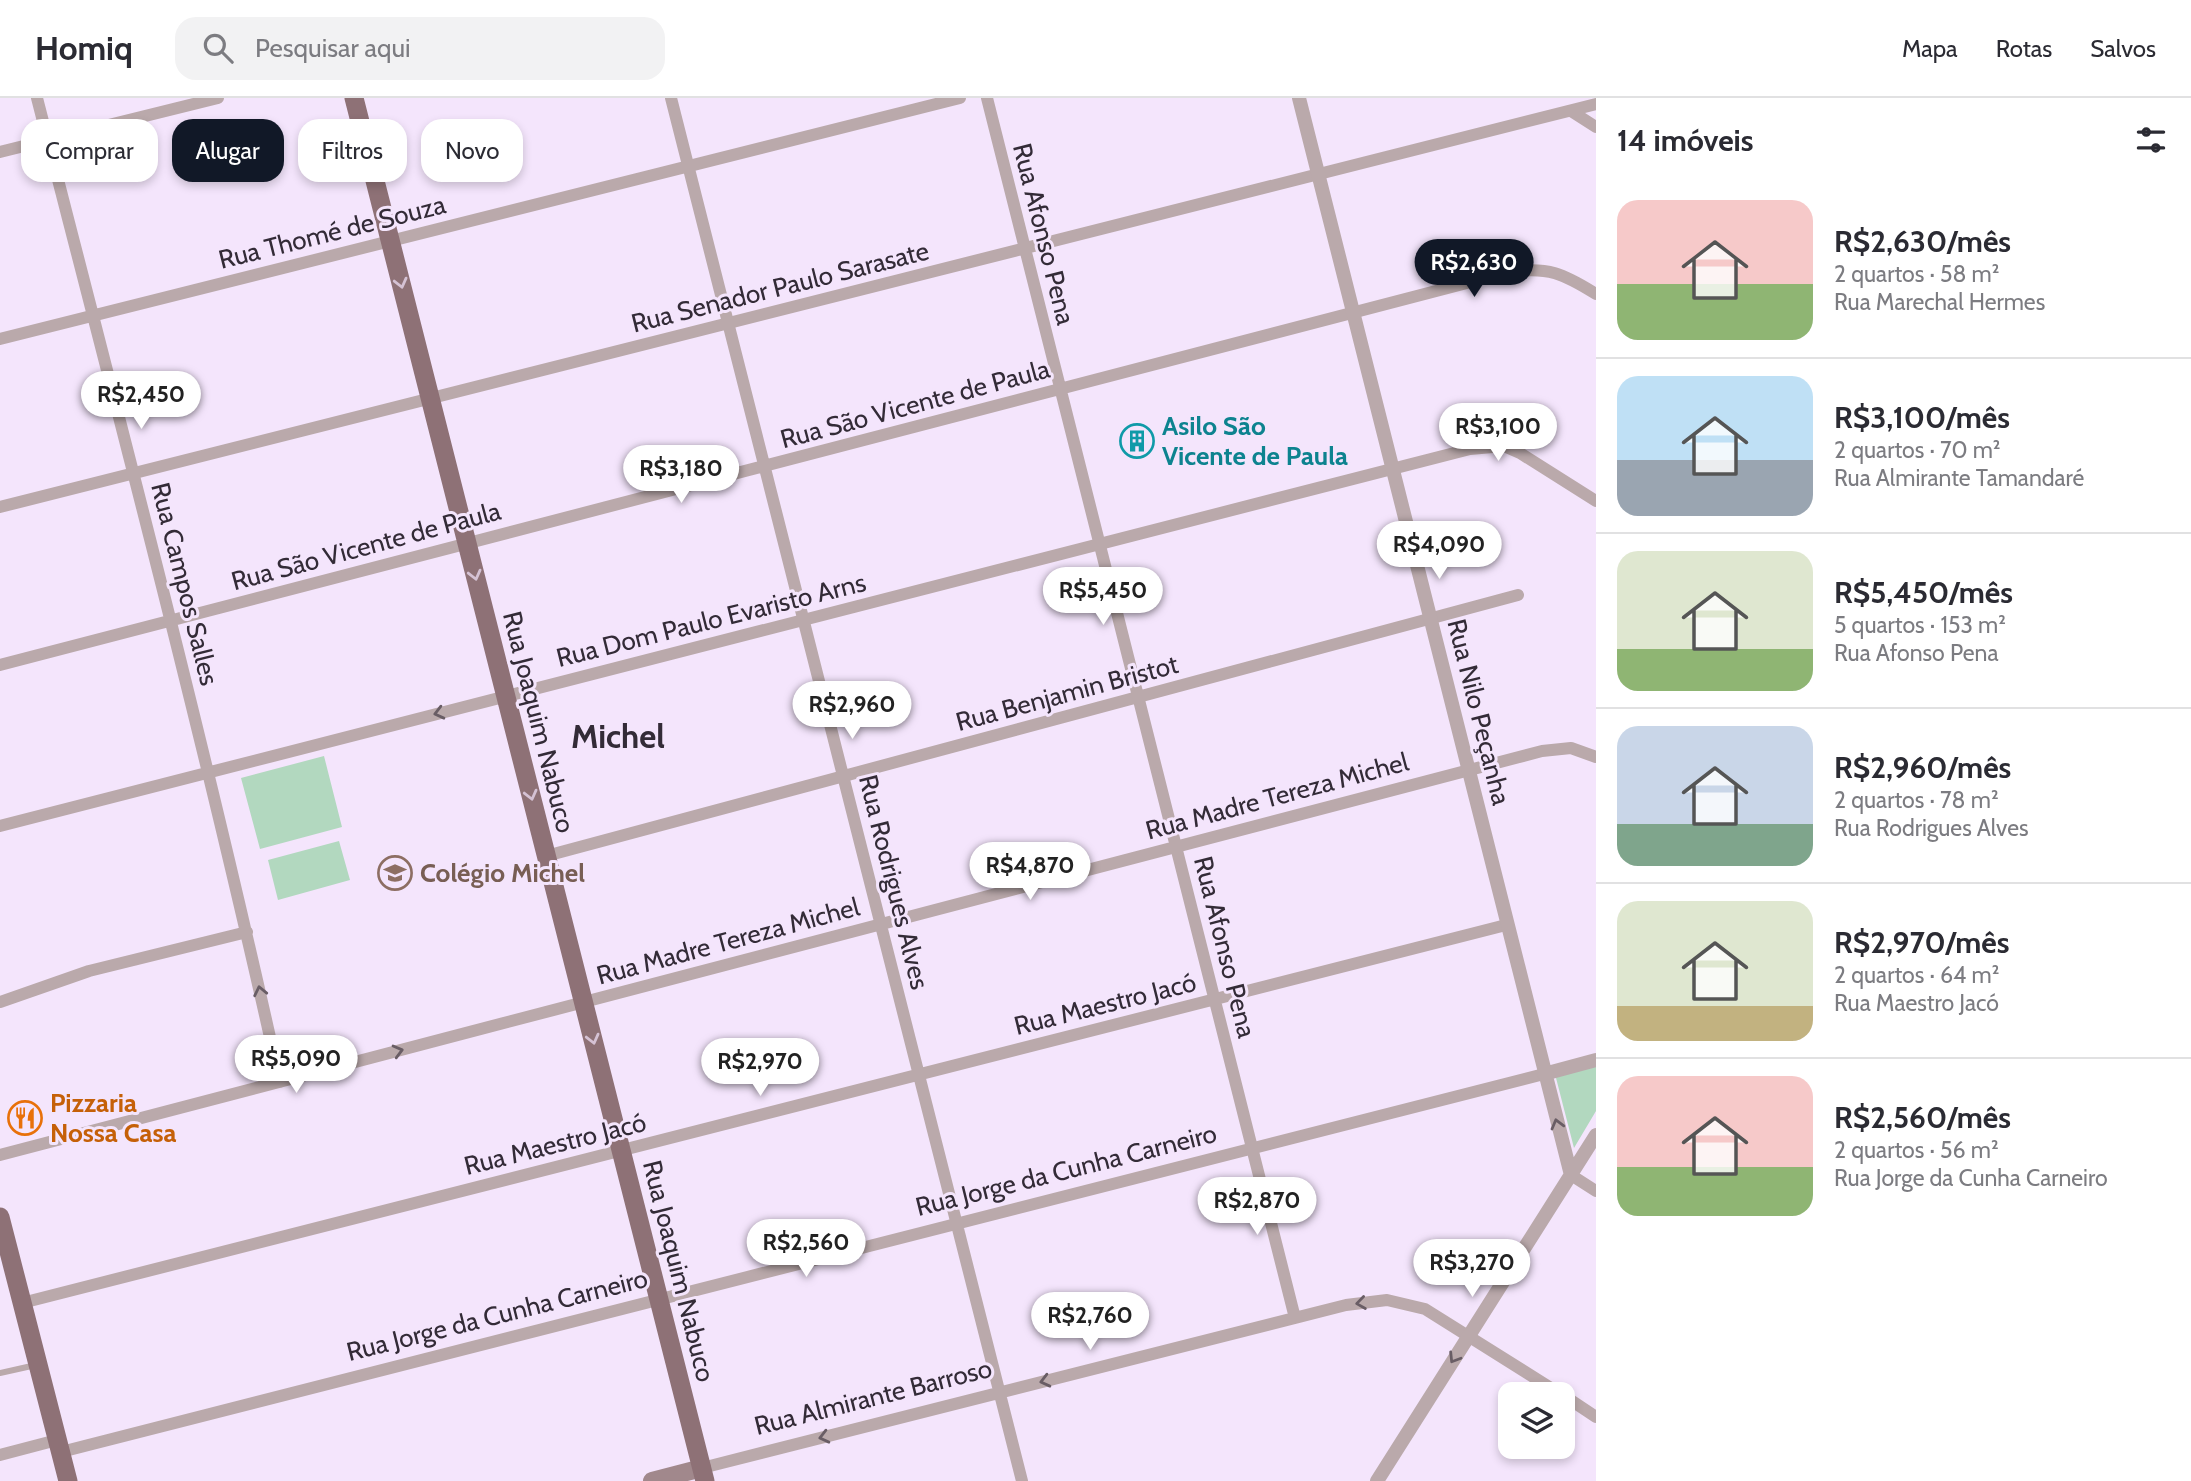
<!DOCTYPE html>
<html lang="pt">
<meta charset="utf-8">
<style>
body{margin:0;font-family:Cabin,sans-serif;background:#f2f2f3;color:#2b2b33;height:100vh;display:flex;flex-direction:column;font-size:26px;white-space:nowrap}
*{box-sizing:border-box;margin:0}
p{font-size:23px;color:#7c7c81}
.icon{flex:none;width:38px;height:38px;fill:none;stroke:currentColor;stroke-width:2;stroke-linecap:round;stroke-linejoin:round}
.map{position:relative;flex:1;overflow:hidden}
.panel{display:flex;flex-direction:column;background:#fff;width:595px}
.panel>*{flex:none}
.top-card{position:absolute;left:21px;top:21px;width:665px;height:63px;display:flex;gap:14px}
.fabs{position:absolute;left:1498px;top:1284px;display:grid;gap:14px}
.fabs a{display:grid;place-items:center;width:77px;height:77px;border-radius:14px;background:#fff;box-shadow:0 4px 10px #0003;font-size:35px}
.price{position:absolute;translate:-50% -60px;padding:0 16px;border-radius:24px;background:#fff;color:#222;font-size:23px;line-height:46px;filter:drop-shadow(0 2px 4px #0008)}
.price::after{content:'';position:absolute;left:50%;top:42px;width:21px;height:16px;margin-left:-10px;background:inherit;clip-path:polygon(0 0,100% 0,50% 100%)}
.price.active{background:#111827;color:#fff}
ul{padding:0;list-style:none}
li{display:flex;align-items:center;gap:21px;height:175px;padding:0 21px}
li+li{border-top:2px solid #e1e1e2}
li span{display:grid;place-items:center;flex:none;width:196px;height:140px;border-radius:21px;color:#555}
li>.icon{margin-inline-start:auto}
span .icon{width:84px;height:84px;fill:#fffc;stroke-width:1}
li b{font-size:30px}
h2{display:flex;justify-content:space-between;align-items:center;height:84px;padding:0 21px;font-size:30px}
.chip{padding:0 24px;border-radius:21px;background:#fff;box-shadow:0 4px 10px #0003;font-size:24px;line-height:63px}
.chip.active{background:#111827;color:#fff}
header{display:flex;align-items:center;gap:42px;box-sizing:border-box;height:98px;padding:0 35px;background:#fff;border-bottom:2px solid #e1e1e2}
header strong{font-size:33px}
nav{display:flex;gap:38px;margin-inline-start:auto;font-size:24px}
.search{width:490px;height:63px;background:#f2f2f3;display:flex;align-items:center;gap:18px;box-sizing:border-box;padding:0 24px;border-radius:21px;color:#7c7c81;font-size:26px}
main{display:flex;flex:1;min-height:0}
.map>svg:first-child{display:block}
.green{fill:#b2d8bf}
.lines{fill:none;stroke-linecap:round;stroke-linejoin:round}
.service{stroke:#baa9ab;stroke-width:6}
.minor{stroke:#baa9ab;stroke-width:12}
.tertiary{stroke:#baa9ab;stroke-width:14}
.secondary{stroke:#a1888c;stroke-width:18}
.primary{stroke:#8e7176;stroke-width:19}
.oneway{stroke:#d5c2d4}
.oneway2{stroke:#695d65}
.labels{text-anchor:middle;stroke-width:6;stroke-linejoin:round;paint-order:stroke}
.street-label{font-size:26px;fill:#332b37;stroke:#f4e5fc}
.culture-label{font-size:26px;font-weight:bold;fill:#0d838f;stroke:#f4e5fc;text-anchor:start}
.education-label{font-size:26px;font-weight:bold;fill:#785e54;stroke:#f4e5fc;text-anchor:start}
.food-label{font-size:26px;font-weight:bold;fill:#c56008;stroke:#f4e5fc;text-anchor:start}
.district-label{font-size:33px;font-weight:bold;fill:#332b37;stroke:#f4e5fc}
</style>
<header>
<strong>Homiq</strong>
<div class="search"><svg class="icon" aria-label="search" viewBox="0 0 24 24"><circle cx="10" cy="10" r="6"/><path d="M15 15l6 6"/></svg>Pesquisar aqui</div>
<nav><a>Mapa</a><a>Rotas</a><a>Salvos</a></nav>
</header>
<main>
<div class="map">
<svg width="1596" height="1383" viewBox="0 0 1596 1383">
<rect width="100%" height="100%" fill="#f4e5fc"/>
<path class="green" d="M324,658L342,729L260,751L241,680Z
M339,743L350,782L278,802L268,762Z
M1596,966V1013L1574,1050L1555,976Z"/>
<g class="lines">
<path class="service" d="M0,1275L36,1267"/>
<path class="minor" d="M37,0C121,327 207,654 280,984
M671,0L1022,1383
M987,0L1295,1220
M1571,13L1596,29
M0,54L218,0
M0,241L960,0
M0,409L1596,6
M0,567L1509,174C1548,168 1564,176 1596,196
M0,728L1470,351L1504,348L1520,355L1596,403
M546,758L1518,497
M0,904L89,873L247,834
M0,1057L1542,653L1571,650L1596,659
M1571,1077L1596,1093
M22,1205L1506,827
M1563,1297L1596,1319
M61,1354L1544,976
M0,1357L57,1342
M702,1370L1346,1207L1387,1202L1425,1211L1562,1297"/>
<path class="tertiary" d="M1299,0L1571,1077
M1544,976L1596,962
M1377,1383L1596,1037"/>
<path class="secondary" d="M652,1383L702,1370"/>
<path class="primary" d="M354,0L705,1383
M0,1119L68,1383"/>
</g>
<defs><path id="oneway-chevron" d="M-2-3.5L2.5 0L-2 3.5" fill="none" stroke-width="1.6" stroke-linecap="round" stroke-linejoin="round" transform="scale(1.75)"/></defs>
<g class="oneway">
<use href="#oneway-chevron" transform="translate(401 185) rotate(76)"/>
<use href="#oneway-chevron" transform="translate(475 477) rotate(76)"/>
<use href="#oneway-chevron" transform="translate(531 697) rotate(76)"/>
<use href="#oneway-chevron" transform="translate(593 941) rotate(76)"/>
</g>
<g class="oneway2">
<use href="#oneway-chevron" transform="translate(439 615) rotate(166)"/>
<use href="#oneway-chevron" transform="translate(260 893) rotate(-102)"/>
<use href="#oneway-chevron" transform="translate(398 953) rotate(-15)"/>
<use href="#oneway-chevron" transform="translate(1557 1026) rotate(-105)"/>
<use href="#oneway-chevron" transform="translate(1361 1205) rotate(172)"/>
<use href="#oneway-chevron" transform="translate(1454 1260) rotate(122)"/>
<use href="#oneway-chevron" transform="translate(1045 1283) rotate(166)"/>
<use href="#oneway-chevron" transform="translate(824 1339) rotate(166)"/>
</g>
<defs>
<g id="building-ring" transform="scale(1.75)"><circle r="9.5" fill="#f4e5fc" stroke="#0f9aa8" stroke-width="1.5"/><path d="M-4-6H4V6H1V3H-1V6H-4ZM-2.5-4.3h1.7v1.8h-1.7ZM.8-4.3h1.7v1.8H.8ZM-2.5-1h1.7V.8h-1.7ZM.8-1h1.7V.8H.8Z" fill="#0f9aa8"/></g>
<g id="school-ring" transform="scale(1.75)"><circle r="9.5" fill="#f4e5fc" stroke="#8d6e63" stroke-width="1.5"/><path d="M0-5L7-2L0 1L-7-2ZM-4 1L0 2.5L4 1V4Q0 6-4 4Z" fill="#8d6e63"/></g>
<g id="restaurant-ring" transform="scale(1.75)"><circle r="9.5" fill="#f4e5fc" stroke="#e8710a" stroke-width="1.5"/><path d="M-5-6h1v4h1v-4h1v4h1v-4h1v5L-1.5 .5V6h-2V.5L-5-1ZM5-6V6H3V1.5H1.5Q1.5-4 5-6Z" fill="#e8710a"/></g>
</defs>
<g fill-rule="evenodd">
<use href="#building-ring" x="1137" y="343"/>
<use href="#school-ring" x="395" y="775"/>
<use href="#restaurant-ring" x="25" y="1020"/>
</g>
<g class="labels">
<g class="street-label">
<text transform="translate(332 134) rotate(-14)" y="9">Rua Thomé de Souza</text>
<text transform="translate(1044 136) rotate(76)" y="9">Rua Afonso Pena</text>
<text transform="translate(780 189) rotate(-14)" y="9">Rua Senador Paulo Sarasate</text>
<text transform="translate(915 306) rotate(-15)" y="9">Rua São Vicente de Paula</text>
<text transform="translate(366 448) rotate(-15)" y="9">Rua São Vicente de Paula</text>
<text transform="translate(185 486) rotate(76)" y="9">Rua Campos Salles</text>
<text transform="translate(711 522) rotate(-14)" y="9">Rua Dom Paulo Evaristo Arns</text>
<text transform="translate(1067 595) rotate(-15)" y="9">Rua Benjamin Bristot</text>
<text transform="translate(1479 614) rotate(76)" y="9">Rua Nilo Peçanha</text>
<text transform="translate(539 624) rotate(76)" y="9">Rua Joaquim Nabuco</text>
<text transform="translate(1277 698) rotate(-15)" y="9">Rua Madre Tereza Michel</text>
<text transform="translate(894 784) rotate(76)" y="9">Rua Rodrigues Alves</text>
<text transform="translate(728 843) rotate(-15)" y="9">Rua Madre Tereza Michel</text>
<text transform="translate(1225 849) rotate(76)" y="9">Rua Afonso Pena</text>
<text transform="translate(1105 906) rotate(-14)" y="9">Rua Maestro Jacó</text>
<text transform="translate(555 1046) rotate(-14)" y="9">Rua Maestro Jacó</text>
<text transform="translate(1066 1072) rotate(-14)" y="9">Rua Jorge da Cunha Carneiro</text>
<text transform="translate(679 1173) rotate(76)" y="9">Rua Joaquim Nabuco</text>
<text transform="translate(497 1217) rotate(-14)" y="9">Rua Jorge da Cunha Carneiro</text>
<text transform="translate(873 1299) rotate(-14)" y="9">Rua Almirante Barroso</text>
</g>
<g class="culture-label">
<text x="1162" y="337">Asilo São<tspan x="1162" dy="30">Vicente de Paula</tspan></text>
</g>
<g class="education-label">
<text x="420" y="784">Colégio Michel</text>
</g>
<g class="food-label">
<text x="50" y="1014">Pizzaria<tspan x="50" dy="30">Nossa Casa</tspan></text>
</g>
<g class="district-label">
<text x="618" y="650">Michel</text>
</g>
</g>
</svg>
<div class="fabs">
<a><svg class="icon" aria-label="layers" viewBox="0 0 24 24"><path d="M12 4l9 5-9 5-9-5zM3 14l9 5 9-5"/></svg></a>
</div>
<b class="price active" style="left:1474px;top:201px">R$2,630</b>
<b class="price" style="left:141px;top:333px">R$2,450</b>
<b class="price" style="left:1498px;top:365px">R$3,100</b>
<b class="price" style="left:681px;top:407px">R$3,180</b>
<b class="price" style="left:1439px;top:483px">R$4,090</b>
<b class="price" style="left:1103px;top:529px">R$5,450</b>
<b class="price" style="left:852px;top:643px">R$2,960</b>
<b class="price" style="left:1030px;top:804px">R$4,870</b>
<b class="price" style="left:296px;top:997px">R$5,090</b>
<b class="price" style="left:760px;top:1000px">R$2,970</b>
<b class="price" style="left:1257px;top:1139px">R$2,870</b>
<b class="price" style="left:806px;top:1181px">R$2,560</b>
<b class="price" style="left:1472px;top:1201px">R$3,270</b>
<b class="price" style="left:1090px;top:1254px">R$2,760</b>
<div class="top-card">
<a class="chip">Comprar</a>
<a class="chip active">Alugar</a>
<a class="chip">Filtros</a>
<a class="chip">Novo</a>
</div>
</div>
<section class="panel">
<h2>14 imóveis<svg class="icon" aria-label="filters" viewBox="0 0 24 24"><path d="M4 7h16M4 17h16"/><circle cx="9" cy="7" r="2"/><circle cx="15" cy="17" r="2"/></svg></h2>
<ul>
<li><span style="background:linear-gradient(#f6c9c9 60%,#8fb573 0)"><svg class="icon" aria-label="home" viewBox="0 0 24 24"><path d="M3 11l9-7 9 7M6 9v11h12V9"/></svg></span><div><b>R$2,630/mês</b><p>2 quartos · 58 m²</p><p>Rua Marechal Hermes</p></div></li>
<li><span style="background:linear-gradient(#bfe0f5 60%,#9aa5b1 0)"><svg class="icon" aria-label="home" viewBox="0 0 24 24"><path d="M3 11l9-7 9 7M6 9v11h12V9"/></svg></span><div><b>R$3,100/mês</b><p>2 quartos · 70 m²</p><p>Rua Almirante Tamandaré</p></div></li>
<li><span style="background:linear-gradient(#dfe7d0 70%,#8fb573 0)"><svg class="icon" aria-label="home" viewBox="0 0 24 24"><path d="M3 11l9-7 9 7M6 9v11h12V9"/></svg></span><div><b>R$5,450/mês</b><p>5 quartos · 153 m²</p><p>Rua Afonso Pena</p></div></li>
<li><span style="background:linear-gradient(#c9d6e8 70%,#7fa58c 0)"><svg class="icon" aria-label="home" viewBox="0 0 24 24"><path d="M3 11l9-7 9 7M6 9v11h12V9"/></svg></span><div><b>R$2,960/mês</b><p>2 quartos · 78 m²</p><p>Rua Rodrigues Alves</p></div></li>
<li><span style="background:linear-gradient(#dfe7d0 75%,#c2b280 0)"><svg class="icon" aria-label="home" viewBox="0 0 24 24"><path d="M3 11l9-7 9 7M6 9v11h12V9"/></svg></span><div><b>R$2,970/mês</b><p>2 quartos · 64 m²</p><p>Rua Maestro Jacó</p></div></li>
<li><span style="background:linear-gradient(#f6c9c9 65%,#8fb573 0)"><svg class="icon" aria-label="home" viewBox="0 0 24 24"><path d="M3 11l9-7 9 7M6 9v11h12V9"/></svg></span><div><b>R$2,560/mês</b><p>2 quartos · 56 m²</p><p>Rua Jorge da Cunha Carneiro</p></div></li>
</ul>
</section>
</main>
